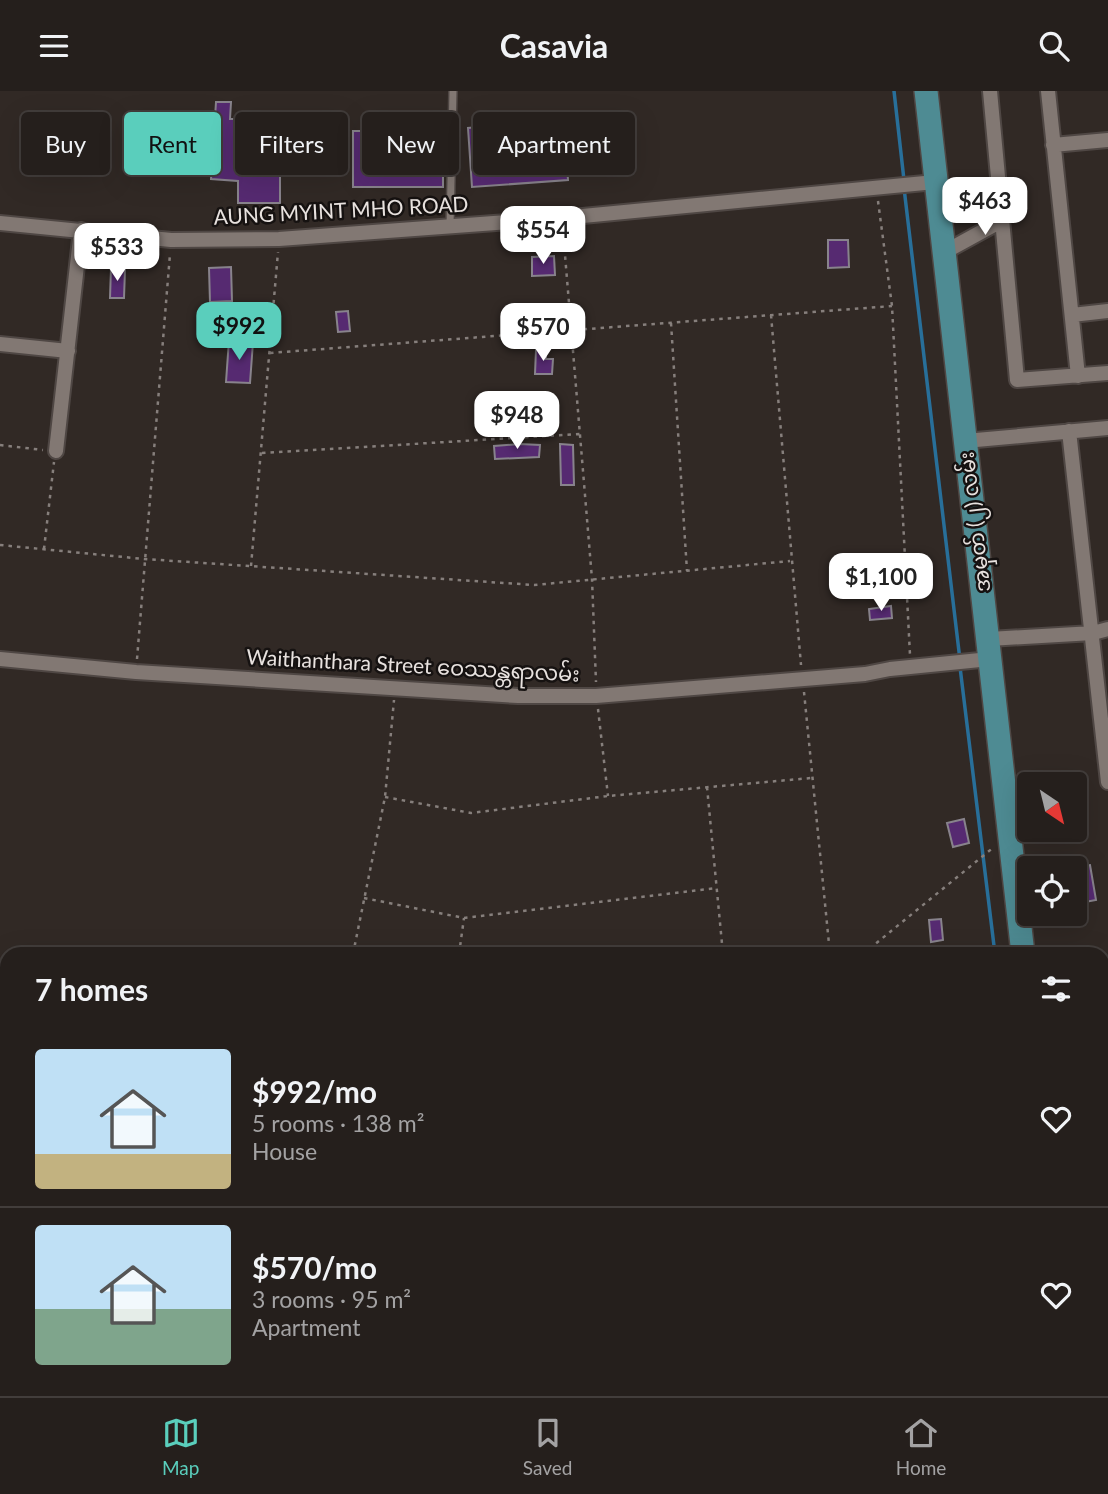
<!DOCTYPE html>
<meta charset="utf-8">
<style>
body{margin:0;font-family:Lato,"Noto Sans Myanmar",sans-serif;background:#312c29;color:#f1f3f6;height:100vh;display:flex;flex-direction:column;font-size:26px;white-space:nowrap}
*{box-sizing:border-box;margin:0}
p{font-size:23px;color:#a3a2a3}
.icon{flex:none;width:38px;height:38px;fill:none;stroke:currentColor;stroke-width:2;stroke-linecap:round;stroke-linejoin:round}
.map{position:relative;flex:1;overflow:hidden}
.sheet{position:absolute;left:0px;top:856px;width:1110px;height:450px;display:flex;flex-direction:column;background:#251f1c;border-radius:21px 21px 0 0;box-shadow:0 7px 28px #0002,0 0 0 2px #423d3b}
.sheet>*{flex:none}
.guide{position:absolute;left:21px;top:21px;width:700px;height:63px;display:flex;gap:14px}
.needle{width:46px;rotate:145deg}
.tools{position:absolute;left:1017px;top:681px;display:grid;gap:14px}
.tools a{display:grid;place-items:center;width:70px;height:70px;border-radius:7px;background:#251f1c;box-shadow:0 7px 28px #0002,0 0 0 2px #423d3b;font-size:35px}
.price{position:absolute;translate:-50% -60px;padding:0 16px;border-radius:14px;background:#fff;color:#222;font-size:23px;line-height:46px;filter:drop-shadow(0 2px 4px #0008)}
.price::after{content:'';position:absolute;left:50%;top:42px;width:21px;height:16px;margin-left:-10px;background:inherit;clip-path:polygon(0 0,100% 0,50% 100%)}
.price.current{background:#5acebc;color:#111}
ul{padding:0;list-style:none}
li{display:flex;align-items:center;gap:21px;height:175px;padding:0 35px}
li+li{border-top:2px solid #423d3b}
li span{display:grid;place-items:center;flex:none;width:196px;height:140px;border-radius:7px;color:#555}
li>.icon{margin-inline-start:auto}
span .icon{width:84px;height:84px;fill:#fffc;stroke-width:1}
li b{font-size:30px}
h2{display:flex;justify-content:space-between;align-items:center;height:84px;padding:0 35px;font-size:30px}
.chip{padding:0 24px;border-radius:7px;background:#251f1c;box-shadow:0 7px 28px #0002,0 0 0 2px #423d3b;font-size:24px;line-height:63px}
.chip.current{background:#5acebc;color:#111}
header{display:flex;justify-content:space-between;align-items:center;height:91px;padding:0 35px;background:#251f1c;font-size:32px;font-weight:700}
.tabs{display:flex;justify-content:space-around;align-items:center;height:98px;border-top:2px solid #423d3b;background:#251f1c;font-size:19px;color:#a3a2a3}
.tabs a{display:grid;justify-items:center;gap:4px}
.tabs .current{color:#5acebc}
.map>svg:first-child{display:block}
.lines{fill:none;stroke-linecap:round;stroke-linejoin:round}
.stream{stroke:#286f9a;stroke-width:3.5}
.building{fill:#562a71;stroke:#88838c;stroke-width:2}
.lane-casing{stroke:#4f4744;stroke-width:10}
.street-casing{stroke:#4f4744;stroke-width:18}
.primary-casing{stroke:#4f4744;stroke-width:26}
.path{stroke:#867f7c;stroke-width:2.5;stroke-dasharray:3.5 5;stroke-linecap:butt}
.lane{stroke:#827873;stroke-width:7}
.street{stroke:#827873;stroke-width:14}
.primary{stroke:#4e8b93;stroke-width:23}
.labels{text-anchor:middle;stroke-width:5;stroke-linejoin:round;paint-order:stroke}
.street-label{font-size:21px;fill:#e8e2df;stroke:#161211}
</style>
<header><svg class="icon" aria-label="menu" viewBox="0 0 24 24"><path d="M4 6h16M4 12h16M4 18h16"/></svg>Casavia<svg class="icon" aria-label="search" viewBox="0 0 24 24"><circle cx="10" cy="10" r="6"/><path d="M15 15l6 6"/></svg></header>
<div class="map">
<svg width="1108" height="1305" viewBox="0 0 1108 1305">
<rect width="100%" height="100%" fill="#312925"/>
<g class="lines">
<path class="stream" d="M894,0L904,89
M904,97L960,569
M960,576L995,863
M347,1305V1298"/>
</g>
<path class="building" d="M216,11H231L230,28H254V22H267V30H280V112H238V90L211,88Z
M564,29L568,89L472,96L468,37Z
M353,40H443V96H353Z
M153,53H166L165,79L152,78Z
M828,149H848L849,176L828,177Z
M554,165L555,184L532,185V166Z
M231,176L232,210L210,211L209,177Z
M111,177L125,178L124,207H110Z
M348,220L350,240L338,241L336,221Z
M229,249L253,251L250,292L226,291Z
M536,259H546V268H553L552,283H535Z
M520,353L540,354L539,366L495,368L494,355Z
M560,353L573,354L574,394H561Z
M891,515L892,527L870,529L869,518Z
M964,728L969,752L953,756L947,732Z
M1090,774L1096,809L1074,813V776Z
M941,828L943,849L931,851L929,829Z"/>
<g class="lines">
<g class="lane-casing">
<path id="lane" d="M450,135L453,0"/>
</g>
<g class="street-casing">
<path id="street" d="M990,0L1017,289L1108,282
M1048,0L1078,285
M1053,54L1108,49
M0,132L171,149L279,148L562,127L935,91
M943,162L1001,130
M1072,224L1108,220
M0,253L68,260
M1069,340L1108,691
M965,350L1108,337
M56,360L81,139
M989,548L1093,542L1108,538
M0,568L136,581L518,605H596L865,583L890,578L990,568
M1102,943L1108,942
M0,1005L7,1006
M0,1114L7,1115
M1102,1208L1108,1207
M541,1298L542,1305
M589,1298L590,1305
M764,1298L765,1305
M857,1298L858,1305
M69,1305L70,1298
M636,1305L666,1298"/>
</g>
<g class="primary-casing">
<path id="primary" d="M926,0L1023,863
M1072,1298L1073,1305"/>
</g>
<path class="path" d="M878,110L892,215L910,564
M563,140L592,488L596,591
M771,224L801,574
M671,232L687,480
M270,262L892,215
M0,354L43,359
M262,362L580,343
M0,454L144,468L534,494L790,470
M44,458L54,371
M251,475L278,161
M137,568L170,163
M804,601L830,863
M598,618L608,705
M707,696L723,863
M385,706L471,722L608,705L811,687
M364,807L464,827L717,797
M353,863L385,706L394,609
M459,863L464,827
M863,863L994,756"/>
<use href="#lane" class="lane"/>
<use href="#street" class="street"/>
<use href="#primary" class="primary"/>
</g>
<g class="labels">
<g class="street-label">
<text transform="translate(341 120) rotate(-3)" y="7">AUNG MYINT MHO ROAD</text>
<text transform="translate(975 431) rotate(-97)" y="7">အမှတ် (၂) လမ်း</text>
<text transform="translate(413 575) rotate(3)" y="7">Waithanthara Street ဝေဿန္တရာလမ်း</text>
</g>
</g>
</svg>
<div class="tools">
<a><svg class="needle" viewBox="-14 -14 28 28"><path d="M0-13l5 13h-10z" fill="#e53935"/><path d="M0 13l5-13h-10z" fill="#a3a2a3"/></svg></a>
<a><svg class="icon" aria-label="locate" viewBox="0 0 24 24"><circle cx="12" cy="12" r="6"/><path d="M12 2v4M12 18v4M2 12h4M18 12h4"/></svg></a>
</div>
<b class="price" style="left:985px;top:146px">$463</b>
<b class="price" style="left:543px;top:175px">$554</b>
<b class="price" style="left:117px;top:192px">$533</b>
<b class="price current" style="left:239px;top:271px">$992</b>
<b class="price" style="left:543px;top:272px">$570</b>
<b class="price" style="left:517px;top:360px">$948</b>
<b class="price" style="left:881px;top:522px">$1,100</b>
<div class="guide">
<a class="chip">Buy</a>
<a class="chip current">Rent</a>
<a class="chip">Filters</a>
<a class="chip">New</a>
<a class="chip">Apartment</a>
</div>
<section class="sheet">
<h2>7 homes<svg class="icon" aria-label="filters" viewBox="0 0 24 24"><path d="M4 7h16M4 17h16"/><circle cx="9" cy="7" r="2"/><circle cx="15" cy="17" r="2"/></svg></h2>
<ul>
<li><span style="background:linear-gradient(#bfe0f5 75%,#c2b280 0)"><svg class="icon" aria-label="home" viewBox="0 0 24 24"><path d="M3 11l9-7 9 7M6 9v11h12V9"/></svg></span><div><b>$992/mo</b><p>5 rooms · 138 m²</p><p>House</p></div><svg class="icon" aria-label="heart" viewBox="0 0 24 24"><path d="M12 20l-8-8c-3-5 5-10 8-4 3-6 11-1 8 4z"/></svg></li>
<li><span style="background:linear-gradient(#bfe0f5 60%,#7fa58c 0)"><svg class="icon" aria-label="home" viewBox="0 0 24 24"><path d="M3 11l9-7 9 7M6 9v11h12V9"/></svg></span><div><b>$570/mo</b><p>3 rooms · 95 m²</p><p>Apartment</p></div><svg class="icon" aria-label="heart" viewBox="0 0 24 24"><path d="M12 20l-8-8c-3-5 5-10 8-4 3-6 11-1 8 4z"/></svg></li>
</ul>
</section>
</div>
<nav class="tabs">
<a class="current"><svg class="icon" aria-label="map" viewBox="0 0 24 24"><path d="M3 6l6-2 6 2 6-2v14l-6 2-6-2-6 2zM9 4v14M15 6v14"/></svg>Map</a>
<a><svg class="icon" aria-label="saved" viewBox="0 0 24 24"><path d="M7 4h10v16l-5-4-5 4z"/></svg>Saved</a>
<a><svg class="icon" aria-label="home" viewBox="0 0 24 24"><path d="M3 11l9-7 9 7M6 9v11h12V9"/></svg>Home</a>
</nav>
